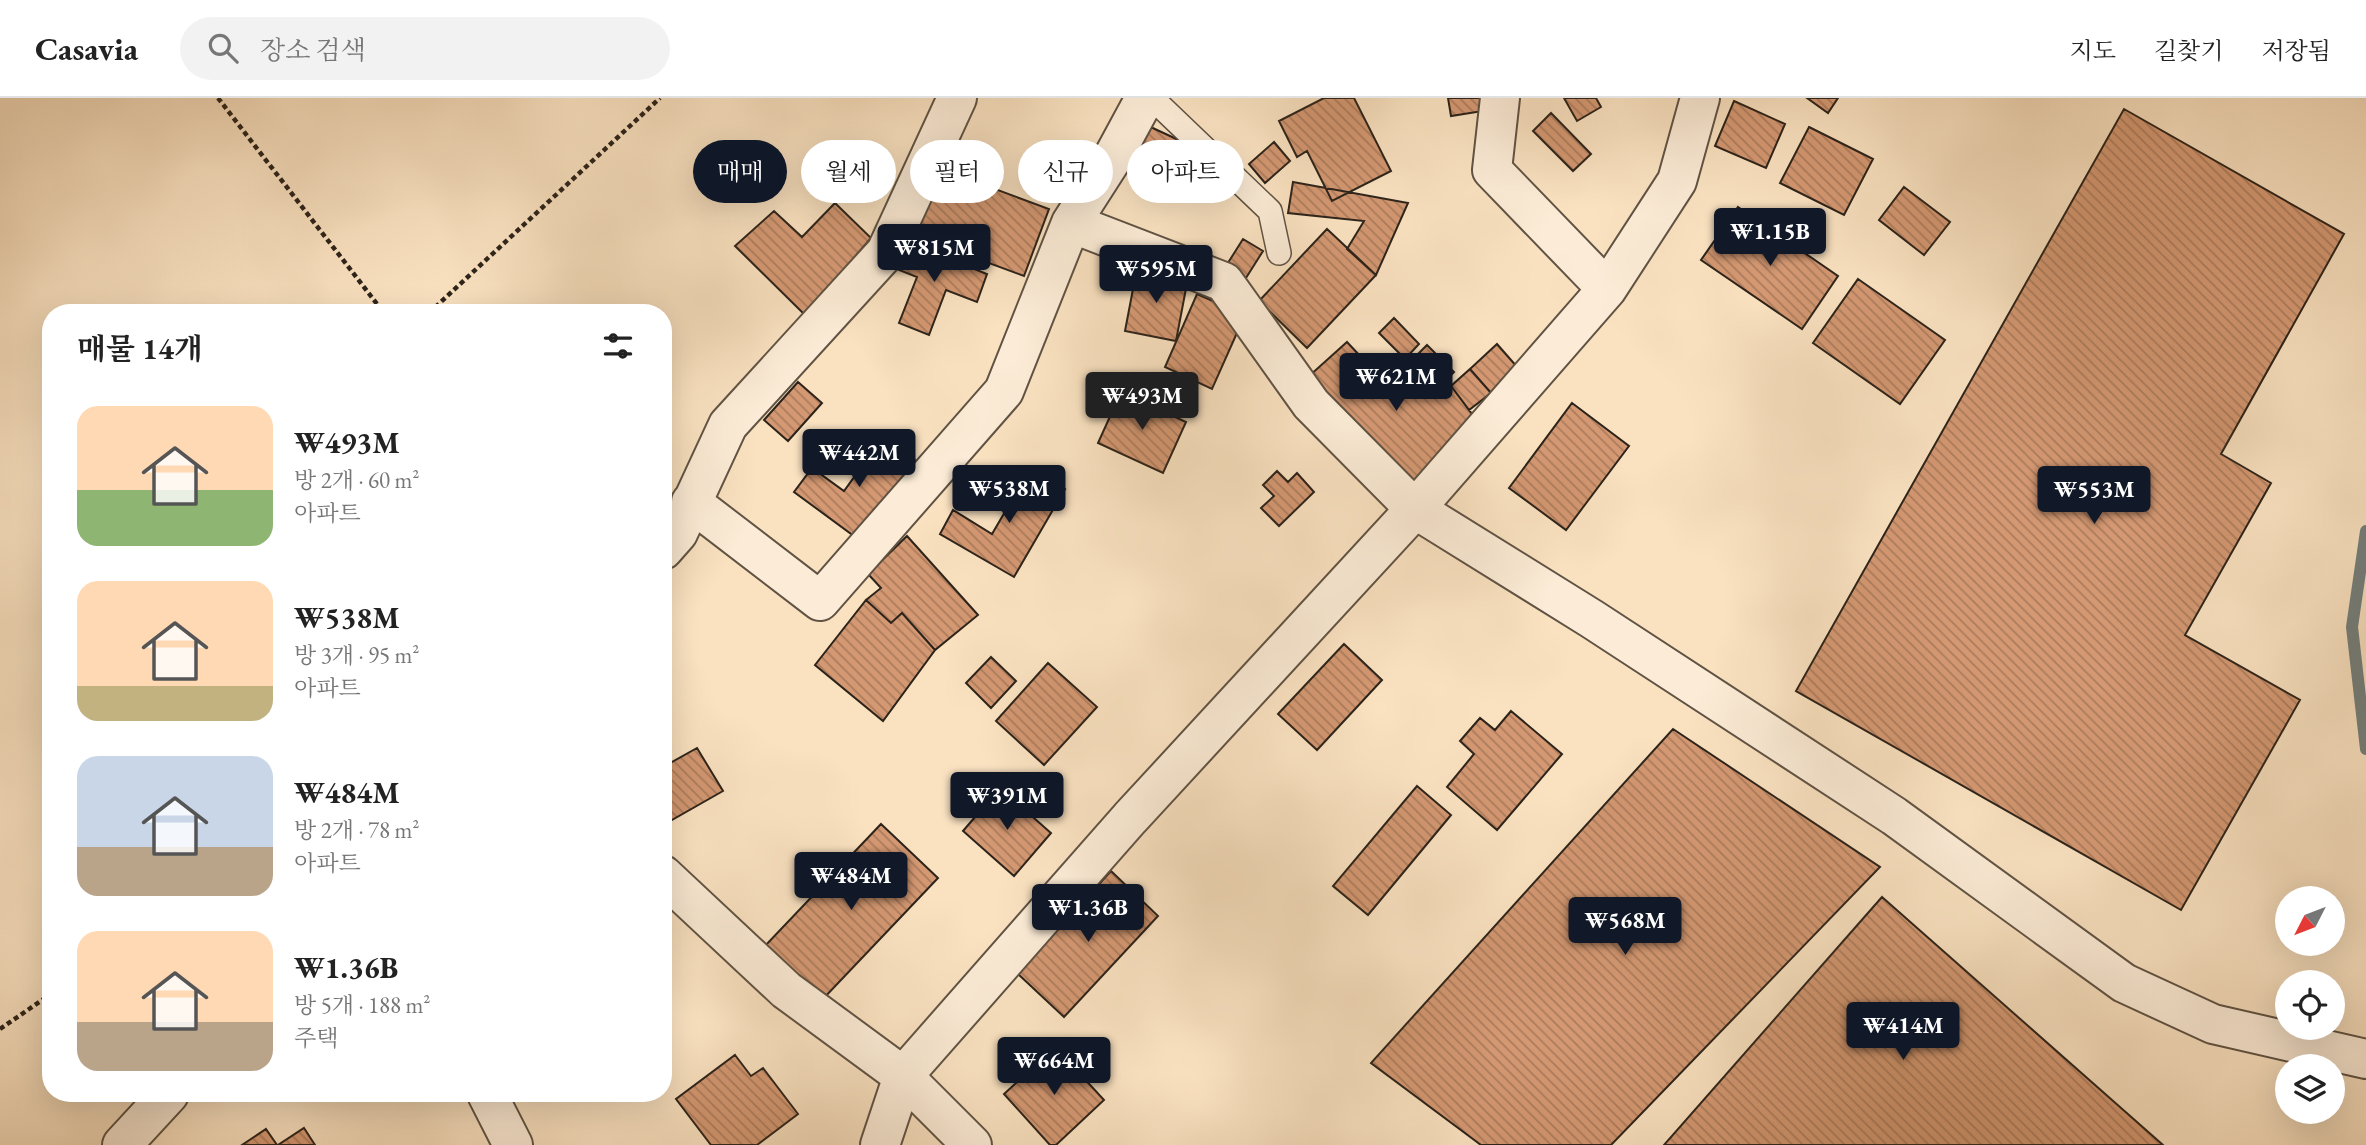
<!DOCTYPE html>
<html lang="ko">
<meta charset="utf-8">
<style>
body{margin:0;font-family:"EB Garamond","Noto Serif KR",serif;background:#f2f2f2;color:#222;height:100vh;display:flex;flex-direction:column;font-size:26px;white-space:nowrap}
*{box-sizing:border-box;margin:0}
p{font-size:23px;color:#767676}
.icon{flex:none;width:38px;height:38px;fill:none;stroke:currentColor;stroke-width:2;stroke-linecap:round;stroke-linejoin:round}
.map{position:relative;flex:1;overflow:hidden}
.sheet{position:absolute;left:42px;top:206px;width:630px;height:798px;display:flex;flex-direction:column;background:#fff;border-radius:28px;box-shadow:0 7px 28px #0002}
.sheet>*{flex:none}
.guide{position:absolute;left:693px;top:42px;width:665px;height:63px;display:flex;gap:14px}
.needle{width:46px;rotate:228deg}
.controls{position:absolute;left:2275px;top:788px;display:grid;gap:14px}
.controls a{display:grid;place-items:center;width:70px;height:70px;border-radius:50%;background:#fff;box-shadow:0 7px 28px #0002;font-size:35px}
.price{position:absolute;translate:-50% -60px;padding:0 16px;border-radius:7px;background:#111827;color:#fff;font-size:23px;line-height:46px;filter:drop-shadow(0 2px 4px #0008)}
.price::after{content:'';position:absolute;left:50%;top:42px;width:21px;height:16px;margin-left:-10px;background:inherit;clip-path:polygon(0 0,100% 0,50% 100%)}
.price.on{background:#222;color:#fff}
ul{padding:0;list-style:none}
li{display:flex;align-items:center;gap:21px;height:175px;padding:0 35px}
li span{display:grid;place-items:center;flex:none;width:196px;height:140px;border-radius:21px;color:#555}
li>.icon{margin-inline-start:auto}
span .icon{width:84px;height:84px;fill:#fffc;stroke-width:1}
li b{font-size:30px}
h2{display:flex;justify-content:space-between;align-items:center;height:84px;padding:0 35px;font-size:30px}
.pill{padding:0 24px;border-radius:32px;background:#fff;box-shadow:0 7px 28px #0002;font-size:24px;line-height:63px}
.pill.on{background:#111827;color:#fff}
header{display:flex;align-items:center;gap:42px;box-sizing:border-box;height:98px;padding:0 35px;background:#fff;border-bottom:2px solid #e0e0e0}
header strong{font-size:33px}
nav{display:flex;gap:38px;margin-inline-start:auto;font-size:24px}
.search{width:490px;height:63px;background:#f2f2f2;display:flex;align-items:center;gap:18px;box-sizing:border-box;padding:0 24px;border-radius:38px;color:#767676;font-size:26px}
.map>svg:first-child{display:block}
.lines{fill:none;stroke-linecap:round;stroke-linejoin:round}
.stream{stroke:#737e7c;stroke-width:12}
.building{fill:url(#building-back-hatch);stroke:#2c231a;stroke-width:2}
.service-casing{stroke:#605344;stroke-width:26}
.minor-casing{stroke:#605344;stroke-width:42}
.path{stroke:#2c231a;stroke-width:4.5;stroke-dasharray:5 3.5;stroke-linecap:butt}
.service{stroke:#fcecd7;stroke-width:23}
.minor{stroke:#fcecd7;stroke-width:38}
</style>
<header>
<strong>Casavia</strong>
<div class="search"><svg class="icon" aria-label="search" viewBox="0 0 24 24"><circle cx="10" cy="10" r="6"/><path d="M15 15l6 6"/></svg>장소 검색</div>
<nav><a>지도</a><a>길찾기</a><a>저장됨</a></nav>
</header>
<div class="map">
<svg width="2366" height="1047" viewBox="0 0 2366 1047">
<defs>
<pattern id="building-back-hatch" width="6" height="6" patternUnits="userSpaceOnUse" patternTransform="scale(1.75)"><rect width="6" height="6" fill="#d49872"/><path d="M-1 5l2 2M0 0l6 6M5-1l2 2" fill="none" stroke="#ac7c5d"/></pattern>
</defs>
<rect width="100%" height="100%" fill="#fae2c1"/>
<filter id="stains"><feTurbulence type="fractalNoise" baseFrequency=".00286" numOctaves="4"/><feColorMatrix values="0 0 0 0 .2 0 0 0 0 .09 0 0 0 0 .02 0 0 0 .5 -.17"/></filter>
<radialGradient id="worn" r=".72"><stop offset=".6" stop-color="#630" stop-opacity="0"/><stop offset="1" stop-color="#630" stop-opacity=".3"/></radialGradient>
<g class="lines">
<path class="stream" d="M2366,433L2352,529L2366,651"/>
</g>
<path class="building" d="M1324,0H1354L1391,73L1332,103L1307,53L1297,59L1279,23Z
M1448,0H1481L1483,13L1451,18Z
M1564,0H1596L1601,9L1577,23Z
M1807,0H1838L1828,15Z
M1734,3L1785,26L1766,70L1715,48Z
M2124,11L2344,136L2221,356L2271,385L2185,537L2300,602L2181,812L1796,593Z
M1551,15L1591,56L1573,73L1533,33Z
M1142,25L1183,44L1173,66L1132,47Z
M1809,29L1873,61L1844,117L1780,85Z
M1274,44L1290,63L1265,85L1249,66Z
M938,70L1049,111L1024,178L913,137Z
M1293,84L1408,105L1376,177L1347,151L1364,123L1288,115Z
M1904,89L1950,124L1924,157L1879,122Z
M835,105L871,140L805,217L735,148L774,113L802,139Z
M1738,109L1838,178L1802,231L1701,162Z
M1327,131L1376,177L1307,250L1259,203Z
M1243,141L1263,153L1246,180L1226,168Z
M904,143L987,176L977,204L946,192L929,237L899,225L917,179L894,170Z
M1137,170L1188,180L1176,243L1125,233Z
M1858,181L1945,242L1900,306L1813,245Z
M1197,196L1245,217L1212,291L1165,269Z
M1394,220L1419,246L1405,261L1379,235Z
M1347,244L1391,291L1411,272L1436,300L1451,288L1478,324L1416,391L1308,279Z
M1497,246L1518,270L1491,295L1470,271Z
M1427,247L1454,274L1439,290L1411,263Z
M1470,271L1491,295L1469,312L1451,288Z
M798,284L822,305L788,343L764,322Z
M1121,294L1186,324L1163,375L1098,345Z
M1572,305L1629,348L1566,432L1509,390Z
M883,339L916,363L858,441L794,394L812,370L844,393Z
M1030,371L1065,391L1014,479L940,436L953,412L992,436Z
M1277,373L1288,384L1297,375L1314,394L1279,428L1261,410L1274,398L1263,387Z
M907,438L978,517L935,552L902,515L891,525L866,502L881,490L868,476Z
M866,502L891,525L902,515L935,552L883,623L815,567Z
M1344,546L1382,582L1317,652L1278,616Z
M991,559L1016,583L991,610L966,585Z
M1048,565L1097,609L1044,667L996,623Z
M1511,613L1562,656L1497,732L1447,689L1474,656L1460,643L1480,620L1495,632Z
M1673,631L1880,769L1611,1047H1481L1371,965Z
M697,650L723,693L663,727V669Z
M1417,688L1451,717L1368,817L1333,788Z
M1000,690L1051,735L1014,778L963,733Z
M881,726L938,780L821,903L764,849Z
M1111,773L1158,818L1064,919L1017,875Z
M1882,799L2163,1047H1664Z
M1055,949L1104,1002L1056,1047H1050L1004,996Z
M735,957L751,978L763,970L798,1016L757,1047H711L676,1001Z
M304,1030L315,1047H278Z
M266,1031L277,1047H242Z"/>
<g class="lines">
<g class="service-casing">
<path id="service" d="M1152,0L1270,113L1279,155"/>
</g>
<g class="minor-casing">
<path id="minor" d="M1500,0L1492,72L1607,191
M1071,125L1224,184L1311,306L1415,411L1592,521L1894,718L2124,885L2213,926L2366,961
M691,404L820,503L1004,293L1071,125L1112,61L1145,0
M663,452L678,435L728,327L886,154L957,0
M663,777L786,892L903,978L972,1047
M487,996L513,1047
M122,1047L169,996
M880,1047L903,978L1130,720L1415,411L1607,191L1677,83L1700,0"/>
</g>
<path class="path" d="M218,0L384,215
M429,215L660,0
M0,931L51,896"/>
<use href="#service" class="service"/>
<use href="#minor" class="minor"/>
</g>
<rect width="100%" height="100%" filter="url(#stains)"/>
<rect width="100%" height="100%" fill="url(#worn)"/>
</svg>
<div class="controls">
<a><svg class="needle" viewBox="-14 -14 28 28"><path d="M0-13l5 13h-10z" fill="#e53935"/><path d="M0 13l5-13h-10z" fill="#767676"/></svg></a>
<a><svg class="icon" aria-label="locate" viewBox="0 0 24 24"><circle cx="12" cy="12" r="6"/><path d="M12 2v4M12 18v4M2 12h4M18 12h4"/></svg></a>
<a><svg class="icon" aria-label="layers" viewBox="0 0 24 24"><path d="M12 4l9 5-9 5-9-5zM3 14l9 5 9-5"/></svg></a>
</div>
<b class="price" style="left:1770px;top:170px">₩1.15B</b>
<b class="price" style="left:934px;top:186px">₩815M</b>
<b class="price" style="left:1156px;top:207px">₩595M</b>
<b class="price" style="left:1396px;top:315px">₩621M</b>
<b class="price on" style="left:1142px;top:334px">₩493M</b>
<b class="price" style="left:859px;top:391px">₩442M</b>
<b class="price" style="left:1009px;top:427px">₩538M</b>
<b class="price" style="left:2094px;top:428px">₩553M</b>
<b class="price" style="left:1007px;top:734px">₩391M</b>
<b class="price" style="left:851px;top:814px">₩484M</b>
<b class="price" style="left:1088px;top:846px">₩1.36B</b>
<b class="price" style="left:1625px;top:859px">₩568M</b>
<b class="price" style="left:1903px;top:964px">₩414M</b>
<b class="price" style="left:1054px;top:999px">₩664M</b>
<div class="guide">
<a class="pill on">매매</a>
<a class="pill">월세</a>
<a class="pill">필터</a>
<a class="pill">신규</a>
<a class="pill">아파트</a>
</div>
<section class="sheet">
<h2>매물 14개<svg class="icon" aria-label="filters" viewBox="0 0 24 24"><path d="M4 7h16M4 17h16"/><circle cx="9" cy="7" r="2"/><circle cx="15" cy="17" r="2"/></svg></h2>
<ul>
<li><span style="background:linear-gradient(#ffd9b3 60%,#8fb573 0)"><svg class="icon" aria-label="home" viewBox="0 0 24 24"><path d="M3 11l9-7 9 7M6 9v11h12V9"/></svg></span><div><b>₩493M</b><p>방 2개 · 60 m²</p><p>아파트</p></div></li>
<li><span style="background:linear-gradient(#ffd9b3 75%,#c2b280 0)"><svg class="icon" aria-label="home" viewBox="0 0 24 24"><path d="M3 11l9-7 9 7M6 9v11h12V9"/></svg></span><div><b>₩538M</b><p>방 3개 · 95 m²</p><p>아파트</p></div></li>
<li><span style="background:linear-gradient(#c9d6e8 65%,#b9a48a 0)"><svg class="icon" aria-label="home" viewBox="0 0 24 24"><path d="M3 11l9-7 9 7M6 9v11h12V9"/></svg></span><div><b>₩484M</b><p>방 2개 · 78 m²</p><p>아파트</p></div></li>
<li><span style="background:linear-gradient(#ffd9b3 65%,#b9a48a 0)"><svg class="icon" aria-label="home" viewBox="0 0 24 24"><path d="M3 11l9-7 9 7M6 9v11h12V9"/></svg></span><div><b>₩1.36B</b><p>방 5개 · 188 m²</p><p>주택</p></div></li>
</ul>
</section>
</div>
